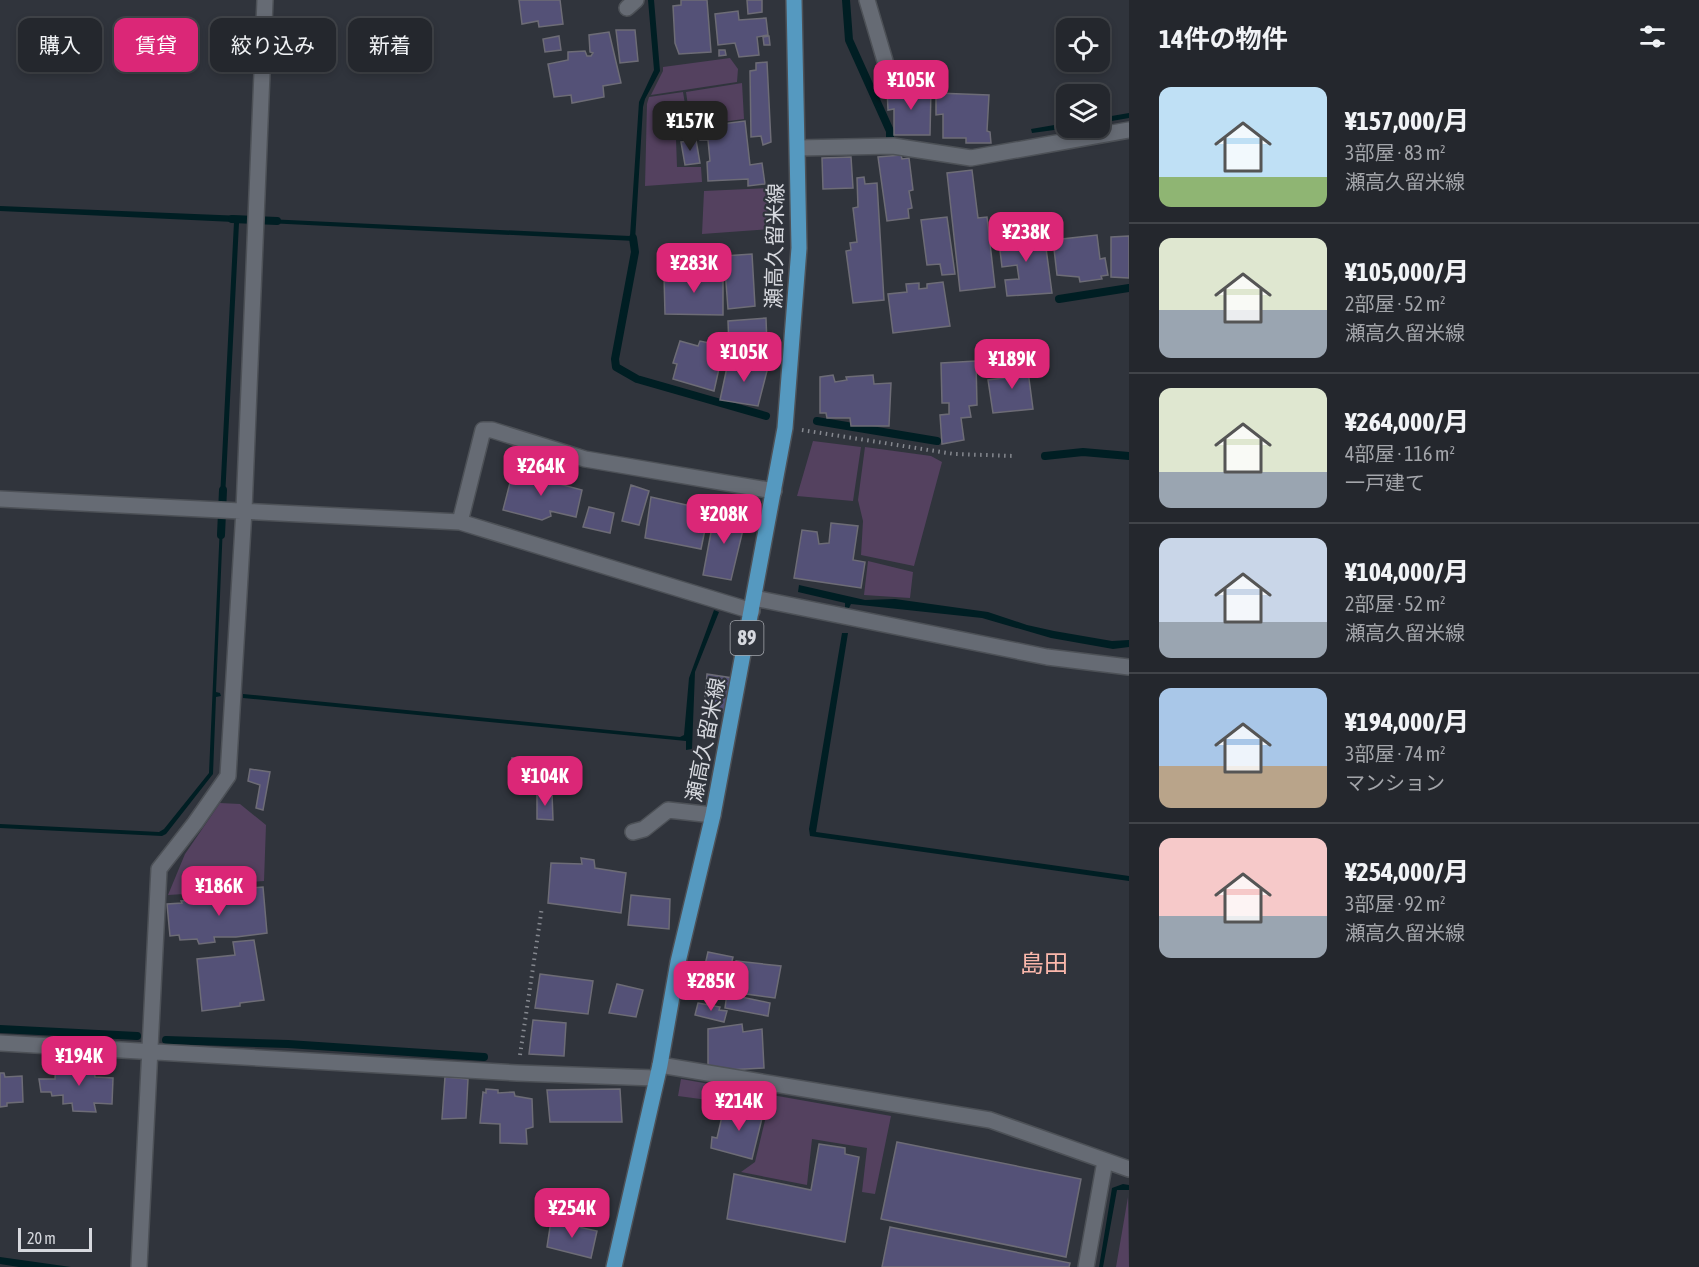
<!DOCTYPE html>
<html lang="ja">
<meta charset="utf-8">
<style>
body{margin:0;font-family:"Asap Condensed","Noto Sans JP",sans-serif;background:#2c2f35;color:#f1f3f6;height:100vh;display:flex;flex-direction:column;font-size:22px;white-space:nowrap}
*{box-sizing:border-box;margin:0}
p{font-size:20px;color:#a3a5aa}
.icon{flex:none;width:33px;height:33px;fill:none;stroke:currentColor;stroke-width:2;stroke-linecap:round;stroke-linejoin:round}
.map{position:relative;flex:1;overflow:hidden}
.sheet{display:flex;flex-direction:column;background:#24272d;width:570px}
.sheet>*{flex:none}
.hud{position:absolute;left:18px;top:18px;width:570px;height:54px;display:flex;gap:12px}
.fabs{position:absolute;left:1056px;top:18px;display:grid;gap:12px}
.fabs a{display:grid;place-items:center;width:54px;height:54px;border-radius:12px;background:#24272d;box-shadow:0 3px 9px #0003,0 0 0 2px #414449;font-size:30px}
.scale{position:absolute;left:18px;bottom:15px;width:74px;box-sizing:border-box;padding-left:6px;border:3px solid #d6d8de;border-top:0;font-size:16px;line-height:21px;white-space:nowrap;color:#d6d8de;-webkit-text-stroke:4px #30343c;paint-order:stroke}
.price{position:absolute;translate:-50% -51px;padding:0 14px;border-radius:12px;background:#db2777;color:#fff;font-size:20px;line-height:39px;filter:drop-shadow(0 2px 3px #0008)}
.price::after{content:'';position:absolute;left:50%;top:36px;width:18px;height:14px;margin-left:-9px;background:inherit;clip-path:polygon(0 0,100% 0,50% 100%)}
.price.active{background:#222;color:#fff}
ul{padding:0;list-style:none}
li{display:flex;align-items:center;gap:18px;height:150px;padding:0 30px}
li+li{border-top:2px solid #414449}
li span{display:grid;place-items:center;flex:none;width:168px;height:120px;border-radius:12px;color:#555}
li>.icon{margin-inline-start:auto}
span .icon{width:72px;height:72px;fill:#fffc;stroke-width:1}
li b{font-size:26px}
h2{display:flex;justify-content:space-between;align-items:center;height:72px;padding:0 30px;font-size:26px}
.pill{padding:0 21px;border-radius:12px;background:#24272d;box-shadow:0 3px 9px #0003,0 0 0 2px #414449;font-size:21px;line-height:54px}
.pill.active{background:#db2777;color:#fff}
main{display:flex;flex:1;min-height:0}
.map>svg:first-child{display:block}
.green{fill:#54415f}
.water{fill:#001e23}
.lines{fill:none;stroke-linecap:round;stroke-linejoin:round}
.stream{stroke:#001e23;stroke-width:8}
.building{fill:#545177;stroke:#6d6c76;stroke-width:1.5}
.street-casing{stroke:#4d5157;stroke-width:18}
.primary-casing{stroke:#4d5157;stroke-width:18}
.path{stroke:#85888f;stroke-width:4;stroke-dasharray:1.5 4.5;stroke-linecap:butt}
.street{stroke:#666b74;stroke-width:15}
.primary{stroke:#5599c0;stroke-width:15}
.labels{text-anchor:middle;stroke-width:4.5;stroke-linejoin:round;paint-order:stroke}
.shield{fill:#30343c;stroke:#a4a7ad;stroke-width:1.5}
.shield-label{font-size:20px;font-weight:bold;fill:#d6d8de}
.street-label{font-size:21px;fill:#d6d8de;stroke:#30343c}
.quarter-label{font-size:24px;fill:#fab7ab;stroke:#30343c}
</style>
<main>
<div class="map">
<svg width="1129" height="1267" viewBox="0 0 1129 1267">
<rect width="100%" height="100%" fill="#30343c"/>
<path class="green" d="M730,58L738,69L737,82L651,95L663,71V67Z
M742,83L744,119L691,126L686,92Z
M683,92L690,135L676,139L677,167H701L702,182L645,186L647,104L649,97Z
M770,188V229L702,234L704,191Z
M813,441L861,447L853,501L797,496Z
M865,447L931,456L942,462L914,566L861,555L863,521L858,500Z
M868,561L913,572L910,598L864,595Z
M220,803L240,804L266,825L264,881L229,884L231,891L168,895L185,854Z
M681,1079L891,1116L875,1194L862,1192L867,1148L812,1139L807,1185L741,1172L755,1162L768,1108L678,1096Z
M1128,1197L1129,1267H1116Z"/>
<path class="water" d="M648,0H654L660,71L645,99L643,107L635,241L267,223V219L630,236L639,102L654,70Z
M1129,113V118L1100,123V118Z
M1066,123V128H1069L1032,133L1031,129Z
M0,206L243,216L242,223H239L225,498H220L234,222L0,211Z
M220,524H223L216,692L220,693L221,696L216,697L213,774L166,834L162,836L0,828V824L159,832L164,829L209,773Z
M799,585L865,600L895,599L988,612L1027,625L1054,631L1112,641L1129,640V647L1113,649L1051,638L982,618L851,604L849,608H845V603L798,592Z
M714,610L719,612L695,672L692,749L686,750V741L243,698V694L680,737L684,735L689,678Z
M842,633H848L816,832L1129,876V881L810,836L809,829Z
M1123,1184L1129,1185V1190H1117L1103,1267H1099L1112,1188Z
M0,1257L71,1267H19L0,1264Z"/>
<g class="lines">
<path class="stream" d="M846,0L849,40L890,131V138
M232,219L277,221
M633,238L635,252L615,359L616,367L637,379L766,416
M1059,299L1129,288
M817,421L937,441
M1045,456L1083,452L1129,456
M221,535L223,490
M0,1029L137,1036
M166,1040L288,1044L484,1057"/>
</g>
<path class="building" d="M519,0H560L563,24L539,27L538,21L522,24Z
M681,0H707L711,52L679,54L675,43L673,6L681,5Z
M747,0H762V12L748,14Z
M738,11L739,20L766,18L768,35L757,37L759,55L739,57L735,43L718,45L715,14Z
M616,30H635L638,61L620,63Z
M609,32L621,83L603,86L604,97L572,103L571,95L554,97L548,64L568,60V52L585,51L587,56H591L593,53L590,52L589,35Z
M559,36L561,50L545,52L543,39Z
M769,36L770,45H764L763,37Z
M719,50H725L726,55L719,56Z
M767,62L771,142L763,145L761,136L751,137L750,71L756,70V63Z
M887,88L931,89L930,135H894V109L888,110Z
M936,93L989,95L987,131L990,132L991,143H966V138H943V114L936,115Z
M745,121L750,165L762,163L765,184L748,186V179L708,181L707,162L710,161L708,140H700L698,127Z
M696,140L700,163L685,165L681,142Z
M901,155L902,159L909,158L913,190L909,191L912,208L908,209L909,218L887,221L878,157Z
M851,157L853,188L823,189L822,158Z
M972,170L978,218L987,217L995,287L960,291L947,173Z
M864,177L865,184L877,183L884,300L853,303L846,251L851,250L850,243L857,242L853,208L858,207L857,178Z
M947,217L955,274L942,275L940,264L927,265L921,220Z
M1020,231L1021,235L1044,233L1052,293L1007,296L1005,280L1019,279L1017,265L1002,267L998,234Z
M1097,235L1100,259L1105,258L1108,275L1101,276L1102,279L1080,282L1079,277L1057,275L1053,240Z
M1129,236V278L1111,277V237Z
M752,254L755,306L728,309L724,256Z
M691,270L693,276L723,274V315L665,314L664,275Z
M943,282L950,326L893,333L888,294L907,292L906,284L919,283V289L927,288V284Z
M766,318L767,345L729,347L728,321Z
M680,341L698,346L700,341L724,346L714,391L673,379L677,364L673,363Z
M1026,356L1033,409L993,413L988,380L1012,377L1010,364L1017,363V357Z
M729,358L768,367L758,406L720,400Z
M976,361L977,405L969,406L971,417L961,418L964,440L942,444L940,415L949,414V403H942L941,363Z
M833,375L835,382L847,380L846,377L873,375L874,384L891,383L889,426H851L850,418H827L826,413H820V377Z
M513,471L559,480V484L582,490L576,517L550,511L551,516L542,520L503,510Z
M631,485L649,491L639,525L622,521Z
M651,497L709,510L701,549L645,538Z
M589,507L614,513L610,533L583,527Z
M715,511L746,517L731,580L703,575Z
M831,523L858,526L853,560L865,562L861,588L794,578L802,530L817,532L819,544L829,543Z
M707,674L739,679L735,713L704,710Z
M512,758L554,761L551,788L510,784Z
M250,769L270,772L263,810L256,808L260,785L248,781Z
M552,793L553,820L537,819V794Z
M581,858L594,860L595,868L626,873L621,913L548,903L551,863L582,864Z
M263,887L267,933L236,937H214L215,942L199,944L197,939L180,940L179,935L170,936L167,904L182,903L181,901L243,896L242,889Z
M631,895L670,899L669,929L628,925Z
M254,940L264,1000L240,1003V1006L202,1011L197,959L235,955L233,942Z
M708,952L733,957L725,990L700,987Z
M736,961L781,966L775,998L732,992Z
M540,974L593,981L588,1014L535,1008Z
M617,984L643,990L636,1017L609,1013Z
M727,994L770,1003L768,1016L725,1008Z
M698,1003L720,1007L719,1010L727,1011L724,1022L695,1015Z
M533,1020L566,1023L564,1056L529,1054Z
M742,1024L743,1032L762,1029L764,1068L708,1071V1029Z
M56,1062L84,1064L85,1069L94,1068L95,1077L113,1078L112,1104L94,1103L96,1112L73,1111L72,1103L63,1104V1095L52,1096L51,1092H41L39,1079H55Z
M0,1073H4L5,1077L22,1076L23,1102L7,1103V1106L0,1107Z
M445,1077L468,1079L466,1118L442,1119Z
M486,1089L498,1090V1093L514,1092L515,1096L532,1099L533,1127L526,1129L527,1144L500,1143V1124L480,1123L483,1092L486,1093Z
M620,1089L622,1122H550L547,1090Z
M739,1092V1095H743V1099L734,1100L733,1093Z
M724,1108L747,1114L748,1108L764,1110L752,1159L711,1148L712,1137L717,1138Z
M897,1142L1081,1179L1066,1257L881,1219Z
M819,1144L845,1148V1154L859,1157L845,1242L727,1219L734,1174L811,1190Z
M551,1221L597,1231L591,1258L547,1247Z
M890,1227L1070,1263L1069,1267H882Z"/>
<g class="lines">
<g class="street-casing">
<path id="street" d="M867,0L885,61
M627,8L636,0
M798,148L893,146L971,158L1129,130
M0,499L460,522L752,611
M460,522L483,430H492L585,459L774,491
M754,598L1047,657L1129,667
M633,832L644,829L668,810L713,815
M0,1043L517,1073L655,1078
M660,1065L990,1120L1129,1169
M139,1267L159,869L195,823L228,776L244,510L265,0
M1086,1267L1105,1161"/>
</g>
<g class="primary-casing">
<path id="primary" d="M614,1267L660,1065L678,962L713,815L785,428L799,248L794,0"/>
</g>
<path class="path" d="M802,430L954,454L1015,456
M520,1055L542,907"/>
<use href="#street" class="street"/>
<use href="#primary" class="primary"/>
</g>
<g class="labels">
<rect class="shield" x="730.5" y="621" width="33" height="34" rx="4.5"/>
<g class="shield-label">
<text x="747" y="645">89</text>
</g>
<g class="street-label">
<text transform="translate(775 246) rotate(-89)" y="7">瀬高久留米線</text>
<text transform="translate(706 740) rotate(-79)" y="7">瀬高久留米線</text>
</g>
<g class="quarter-label">
<text x="1044" y="972">島田</text>
</g>
</g>
</svg>
<div class="fabs">
<a><svg class="icon" aria-label="locate" viewBox="0 0 24 24"><circle cx="12" cy="12" r="6"/><path d="M12 2v4M12 18v4M2 12h4M18 12h4"/></svg></a>
<a><svg class="icon" aria-label="layers" viewBox="0 0 24 24"><path d="M12 4l9 5-9 5-9-5zM3 14l9 5 9-5"/></svg></a>
</div>
<div class="scale">20 m</div>
<b class="price" style="left:911px;top:111px">¥105K</b>
<b class="price active" style="left:690px;top:152px">¥157K</b>
<b class="price" style="left:1026px;top:263px">¥238K</b>
<b class="price" style="left:694px;top:294px">¥283K</b>
<b class="price" style="left:744px;top:383px">¥105K</b>
<b class="price" style="left:1012px;top:390px">¥189K</b>
<b class="price" style="left:541px;top:497px">¥264K</b>
<b class="price" style="left:724px;top:545px">¥208K</b>
<b class="price" style="left:545px;top:807px">¥104K</b>
<b class="price" style="left:219px;top:917px">¥186K</b>
<b class="price" style="left:711px;top:1012px">¥285K</b>
<b class="price" style="left:79px;top:1087px">¥194K</b>
<b class="price" style="left:739px;top:1132px">¥214K</b>
<b class="price" style="left:572px;top:1239px">¥254K</b>
<div class="hud">
<a class="pill">購入</a>
<a class="pill active">賃貸</a>
<a class="pill">絞り込み</a>
<a class="pill">新着</a>
</div>
</div>
<section class="sheet">
<h2>14件の物件<svg class="icon" aria-label="filters" viewBox="0 0 24 24"><path d="M4 7h16M4 17h16"/><circle cx="9" cy="7" r="2"/><circle cx="15" cy="17" r="2"/></svg></h2>
<ul>
<li><span style="background:linear-gradient(#bfe0f5 75%,#8fb573 0)"><svg class="icon" aria-label="home" viewBox="0 0 24 24"><path d="M3 11l9-7 9 7M6 9v11h12V9"/></svg></span><div><b>¥157,000/月</b><p>3部屋 · 83 m²</p><p>瀬高久留米線</p></div></li>
<li><span style="background:linear-gradient(#dfe7d0 60%,#9aa5b1 0)"><svg class="icon" aria-label="home" viewBox="0 0 24 24"><path d="M3 11l9-7 9 7M6 9v11h12V9"/></svg></span><div><b>¥105,000/月</b><p>2部屋 · 52 m²</p><p>瀬高久留米線</p></div></li>
<li><span style="background:linear-gradient(#dfe7d0 70%,#9aa5b1 0)"><svg class="icon" aria-label="home" viewBox="0 0 24 24"><path d="M3 11l9-7 9 7M6 9v11h12V9"/></svg></span><div><b>¥264,000/月</b><p>4部屋 · 116 m²</p><p>一戸建て</p></div></li>
<li><span style="background:linear-gradient(#c9d6e8 70%,#9aa5b1 0)"><svg class="icon" aria-label="home" viewBox="0 0 24 24"><path d="M3 11l9-7 9 7M6 9v11h12V9"/></svg></span><div><b>¥104,000/月</b><p>2部屋 · 52 m²</p><p>瀬高久留米線</p></div></li>
<li><span style="background:linear-gradient(#a9c7e8 65%,#b9a48a 0)"><svg class="icon" aria-label="home" viewBox="0 0 24 24"><path d="M3 11l9-7 9 7M6 9v11h12V9"/></svg></span><div><b>¥194,000/月</b><p>3部屋 · 74 m²</p><p>マンション</p></div></li>
<li><span style="background:linear-gradient(#f6c9c9 65%,#9aa5b1 0)"><svg class="icon" aria-label="home" viewBox="0 0 24 24"><path d="M3 11l9-7 9 7M6 9v11h12V9"/></svg></span><div><b>¥254,000/月</b><p>3部屋 · 92 m²</p><p>瀬高久留米線</p></div></li>
</ul>
</section>
</main>
